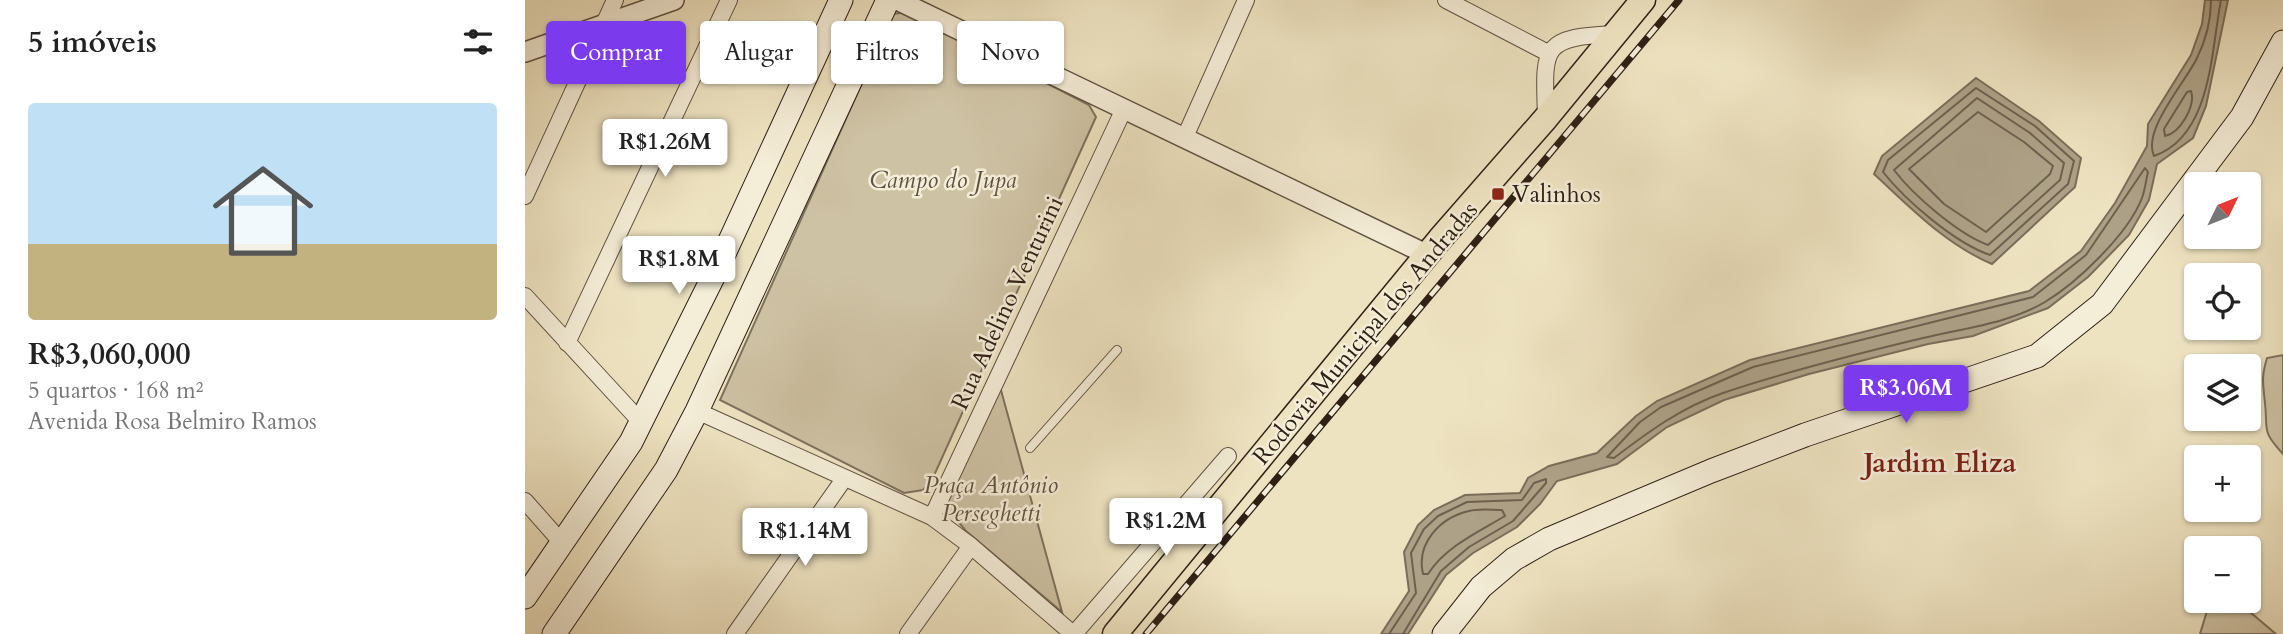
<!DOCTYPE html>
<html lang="pt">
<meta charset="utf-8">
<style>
body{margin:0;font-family:Cardo,serif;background:#f6f6f6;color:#222;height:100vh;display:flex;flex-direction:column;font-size:26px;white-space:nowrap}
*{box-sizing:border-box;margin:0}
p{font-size:23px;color:#767676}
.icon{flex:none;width:38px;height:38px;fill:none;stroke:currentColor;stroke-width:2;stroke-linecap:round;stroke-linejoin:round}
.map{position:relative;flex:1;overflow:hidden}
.sheet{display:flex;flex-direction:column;background:#fff;width:525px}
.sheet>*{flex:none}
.guide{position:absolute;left:21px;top:21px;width:665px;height:63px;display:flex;gap:14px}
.needle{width:46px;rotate:47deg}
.buttons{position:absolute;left:1659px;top:172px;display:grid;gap:14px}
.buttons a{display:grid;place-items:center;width:77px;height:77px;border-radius:7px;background:#fff;box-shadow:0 2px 5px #0004;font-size:35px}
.price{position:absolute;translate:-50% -60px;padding:0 16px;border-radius:7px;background:#fff;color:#222;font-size:23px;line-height:46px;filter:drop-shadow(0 2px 4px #0008)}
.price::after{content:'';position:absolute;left:50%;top:42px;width:21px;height:16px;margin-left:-10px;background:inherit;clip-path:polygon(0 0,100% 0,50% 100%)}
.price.on{background:#7c3aed;color:#fff}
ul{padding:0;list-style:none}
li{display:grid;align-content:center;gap:14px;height:371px;padding:0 28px}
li+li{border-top:2px solid #e0e0e0}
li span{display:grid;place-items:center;height:217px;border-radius:7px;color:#555}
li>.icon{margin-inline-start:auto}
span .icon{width:126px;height:126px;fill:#fffc;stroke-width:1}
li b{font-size:30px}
h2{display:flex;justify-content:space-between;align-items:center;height:84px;padding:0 28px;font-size:30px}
.chip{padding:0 24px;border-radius:7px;background:#fff;box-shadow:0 2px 5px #0004;font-size:24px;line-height:63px}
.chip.on{background:#7c3aed;color:#fff}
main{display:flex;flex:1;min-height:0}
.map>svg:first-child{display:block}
.green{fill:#cec2a4;stroke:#7e715d;stroke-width:2}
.water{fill:#ada187;stroke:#7b6d5a;stroke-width:2}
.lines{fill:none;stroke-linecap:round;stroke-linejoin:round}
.shore{stroke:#6e604e;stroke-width:2}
.service-casing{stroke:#5f5141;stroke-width:10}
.minor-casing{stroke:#5f5141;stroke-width:18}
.tertiary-casing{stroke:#5f5141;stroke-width:22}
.secondary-casing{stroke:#2f2016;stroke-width:25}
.primary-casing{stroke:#2f2016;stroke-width:27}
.service{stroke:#f4edd7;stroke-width:8}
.minor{stroke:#f4edd7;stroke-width:16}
.tertiary{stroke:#f4edd7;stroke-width:19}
.secondary{stroke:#f4edd7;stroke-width:23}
.primary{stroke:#eee3c1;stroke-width:24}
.rail-casing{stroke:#2f2016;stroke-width:7}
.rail{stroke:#f4edd7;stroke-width:4.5;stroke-dasharray:13;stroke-linecap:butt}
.poi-dot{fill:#8f2418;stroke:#f4edd7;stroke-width:2.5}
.labels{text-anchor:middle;stroke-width:5;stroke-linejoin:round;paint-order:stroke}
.park-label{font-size:24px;font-style:italic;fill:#5f5141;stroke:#f4edd7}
.poi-label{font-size:24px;fill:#2f2016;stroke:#f4edd7;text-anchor:start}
.street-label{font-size:24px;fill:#2f2016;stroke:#f4edd7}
.quarter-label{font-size:28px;font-weight:bold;fill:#7a1f14;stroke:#f4edd7}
</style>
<main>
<section class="sheet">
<h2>5 imóveis<svg class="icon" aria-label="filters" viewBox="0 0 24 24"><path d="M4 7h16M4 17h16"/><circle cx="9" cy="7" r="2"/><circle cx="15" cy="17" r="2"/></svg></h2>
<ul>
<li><span style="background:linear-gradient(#bfe0f5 65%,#c2b280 0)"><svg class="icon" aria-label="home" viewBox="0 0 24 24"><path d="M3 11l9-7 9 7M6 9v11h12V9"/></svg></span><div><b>R$3,060,000</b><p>5 quartos · 168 m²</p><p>Avenida Rosa Belmiro Ramos</p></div></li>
</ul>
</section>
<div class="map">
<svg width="1758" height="634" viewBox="0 0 1758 634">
<rect width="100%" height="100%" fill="#eee3c1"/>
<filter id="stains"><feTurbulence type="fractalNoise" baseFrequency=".00286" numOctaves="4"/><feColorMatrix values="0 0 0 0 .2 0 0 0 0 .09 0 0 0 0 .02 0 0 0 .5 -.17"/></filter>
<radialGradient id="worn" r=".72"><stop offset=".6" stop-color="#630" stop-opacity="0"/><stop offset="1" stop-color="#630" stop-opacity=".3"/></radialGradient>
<path class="green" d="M383,12L564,105L571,117L407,480L398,490L379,493L195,400L368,14Z
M1758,355V454C1736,430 1743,431 1740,403C1738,383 1736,378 1742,358Z
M474,383L537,612L441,531L420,506Z
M1724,599L1725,612L1751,634H1675L1682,611L1694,600Z"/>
<path class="water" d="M1680,0H1703L1681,106L1668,138L1632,164L1624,200L1604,235L1563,277L1523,308L1448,336L1403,344L1284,374L1199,400L1142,427L1092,464L1032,481L1015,504L992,527L948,553L921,575L883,634H856L884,591L879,552L893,525L909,510L940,495L995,493L1003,478L1024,466L1072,453L1111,416L1132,401L1225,360L1504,291L1556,251L1590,203L1622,146L1623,124L1666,55L1677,24Z
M1451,78L1514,121L1556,158L1550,187L1467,264C1420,244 1386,208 1349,174L1357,156Z"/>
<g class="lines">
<path class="shore" d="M1686,0C1686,20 1681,40 1672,58C1660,83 1617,130 1629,156C1687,136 1686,50 1696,0
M1451,88L1510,126L1549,161L1543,184L1465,255C1430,243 1381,201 1358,172L1363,160Z
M1666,91C1671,106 1655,133 1640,136L1639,129L1662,92Z
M1452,98L1505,133L1539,163L1535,180L1463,245C1433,234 1388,195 1369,170Z
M1453,112L1499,142L1528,166L1525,174L1461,232L1419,204L1384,169Z
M1620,168L1623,172C1621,180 1620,190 1617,198C1603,234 1553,282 1520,302C1483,324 1438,328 1398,338C1331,354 1263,371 1198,393C1157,407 1123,432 1089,458L1082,457L1115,422L1136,407L1228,367L1508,297L1561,255Z
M977,510L980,516C953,532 920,547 903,574H898C891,544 914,518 944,511C954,508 967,510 977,510Z
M864,634L891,593L886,553L899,529L913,516L942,502L997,500L1009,483L1021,479V483L988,521L944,547L916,571L878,634"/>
<g class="service-casing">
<path id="service" d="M505,448L592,350"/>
</g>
<g class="minor-casing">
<path id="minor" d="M921,0L1023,53
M1021,118C1019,48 1014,37 1091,34
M660,137L721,0
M0,196L90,0
M0,296L115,421
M42,343L204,0
M172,411L407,517L446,546L548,634
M0,501L38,544
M407,517L599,109
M210,634L319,479
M383,634L446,546
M549,634L703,456"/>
</g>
<g class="tertiary-casing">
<path id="tertiary" d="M372,0L903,255
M0,52L149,0"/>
</g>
<g class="secondary-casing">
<path id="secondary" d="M0,597L106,442L192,269L316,0
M29,634L141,470L172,411L363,0
M919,634L956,587L989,559L1024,539L1186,471L1280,435L1512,356L1577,304L1717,117L1758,42"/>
</g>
<g class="primary-casing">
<path id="primary" d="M590,634L915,239L1021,118L1118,0"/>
</g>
<use href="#service" class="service"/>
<use href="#minor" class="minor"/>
<use href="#tertiary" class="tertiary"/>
<use href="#secondary" class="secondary"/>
<use href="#primary" class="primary"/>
<g class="rail-casing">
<path id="rail" d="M621,634L1154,0"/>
</g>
<use href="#rail" class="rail"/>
</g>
<rect class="poi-dot" x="966" y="187" width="14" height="14" rx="3.5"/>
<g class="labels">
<g class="park-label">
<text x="418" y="188">Campo do Jupa</text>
<text x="466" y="493">Praça Antônio<tspan x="466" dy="28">Perseghetti</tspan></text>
</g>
<g class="poi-label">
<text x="987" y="202">Valinhos</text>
</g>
<g class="street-label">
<text transform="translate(482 303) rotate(-65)" y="8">Rua Adelino Venturini</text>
<text transform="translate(840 333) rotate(-50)" y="8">Rodovia Municipal dos Andradas</text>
</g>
<g class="quarter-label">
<text x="1415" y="472">Jardim Eliza</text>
</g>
</g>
<rect width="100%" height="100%" filter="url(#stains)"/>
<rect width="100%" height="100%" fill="url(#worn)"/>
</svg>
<div class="buttons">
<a><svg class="needle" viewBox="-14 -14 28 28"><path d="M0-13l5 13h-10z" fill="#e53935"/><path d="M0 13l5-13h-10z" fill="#767676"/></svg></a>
<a><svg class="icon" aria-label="locate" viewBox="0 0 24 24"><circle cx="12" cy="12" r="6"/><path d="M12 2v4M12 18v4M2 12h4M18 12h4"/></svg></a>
<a><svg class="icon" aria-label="layers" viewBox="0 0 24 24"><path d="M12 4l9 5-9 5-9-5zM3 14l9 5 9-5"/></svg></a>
<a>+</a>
<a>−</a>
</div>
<b class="price" style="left:140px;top:179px">R$1.26M</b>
<b class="price" style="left:154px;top:296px">R$1.8M</b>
<b class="price on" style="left:1381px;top:425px">R$3.06M</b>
<b class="price" style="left:641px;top:558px">R$1.2M</b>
<b class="price" style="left:280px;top:568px">R$1.14M</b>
<div class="guide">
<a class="chip on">Comprar</a>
<a class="chip">Alugar</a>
<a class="chip">Filtros</a>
<a class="chip">Novo</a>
</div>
</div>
</main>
